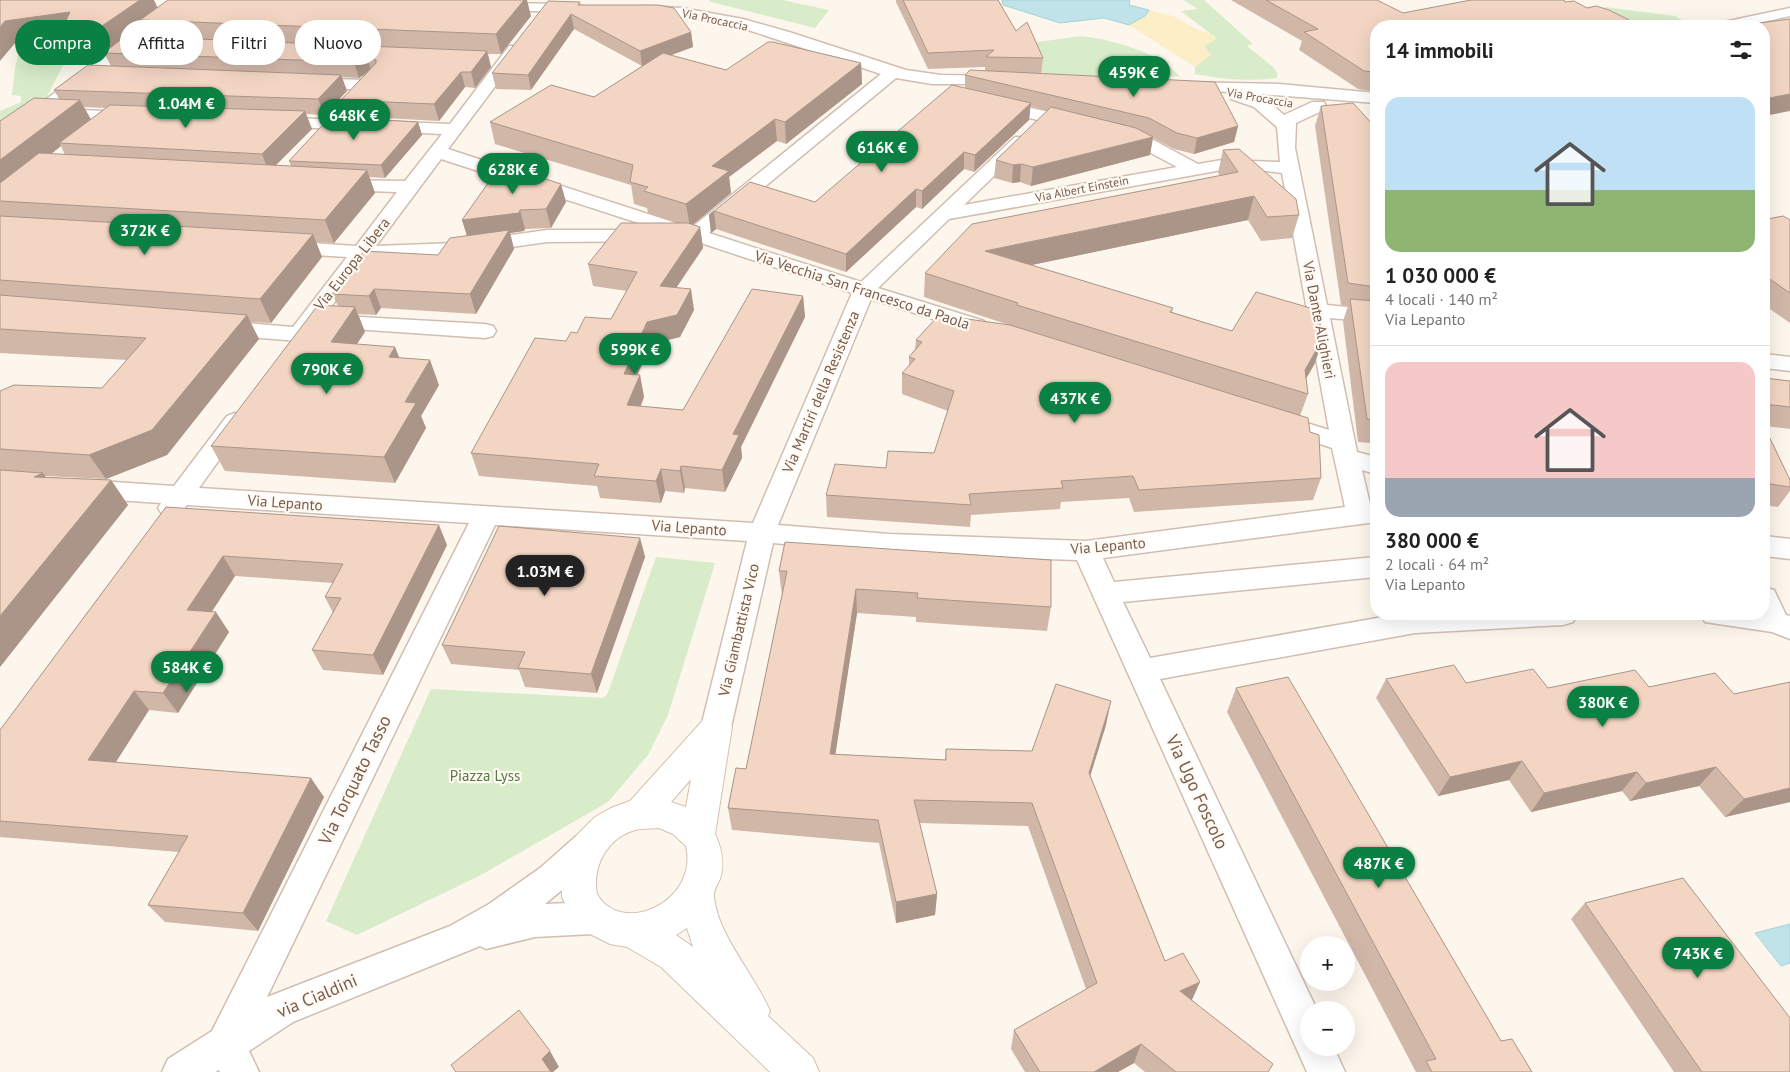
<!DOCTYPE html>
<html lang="it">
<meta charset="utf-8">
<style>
body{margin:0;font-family:"PT Sans",sans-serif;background:#f6f6f6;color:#222;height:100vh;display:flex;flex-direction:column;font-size:19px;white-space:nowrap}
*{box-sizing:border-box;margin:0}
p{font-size:16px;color:#767676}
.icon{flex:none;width:28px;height:28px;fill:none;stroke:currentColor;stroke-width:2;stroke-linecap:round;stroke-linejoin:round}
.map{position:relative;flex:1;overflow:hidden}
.panel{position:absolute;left:1370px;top:20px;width:400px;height:600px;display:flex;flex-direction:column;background:#fff;border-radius:20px;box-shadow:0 5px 20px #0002}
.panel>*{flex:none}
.top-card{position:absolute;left:15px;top:20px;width:475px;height:45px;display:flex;gap:10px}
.tools{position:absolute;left:1300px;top:936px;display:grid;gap:10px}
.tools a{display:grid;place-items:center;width:55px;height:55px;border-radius:50%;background:#fff;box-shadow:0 5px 20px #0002;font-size:25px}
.price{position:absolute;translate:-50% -42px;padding:0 11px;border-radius:18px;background:#0b8043;color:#fff;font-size:16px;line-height:32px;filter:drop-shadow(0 1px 2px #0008)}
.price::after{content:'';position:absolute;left:50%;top:30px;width:15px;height:11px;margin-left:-8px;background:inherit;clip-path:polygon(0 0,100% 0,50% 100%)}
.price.active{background:#222;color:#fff}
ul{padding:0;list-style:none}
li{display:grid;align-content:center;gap:10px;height:265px;padding:0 15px}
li+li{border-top:1px solid #e0e0e0}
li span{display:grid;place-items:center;height:155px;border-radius:15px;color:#555}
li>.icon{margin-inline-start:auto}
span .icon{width:90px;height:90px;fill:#fffc;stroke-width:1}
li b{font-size:21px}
h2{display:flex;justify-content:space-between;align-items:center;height:60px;padding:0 15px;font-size:21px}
.pill{padding:0 18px;border-radius:22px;background:#fff;box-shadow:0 5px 20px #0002;font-size:18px;line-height:45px}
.pill.active{background:#0b8043;color:#fff}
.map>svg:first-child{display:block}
.green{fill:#d8ecc9}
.sand{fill:#fcefc7}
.water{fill:#bfe3e8;stroke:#a5d3da}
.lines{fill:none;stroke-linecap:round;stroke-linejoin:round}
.street-casing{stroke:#d1beb0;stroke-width:3}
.secondary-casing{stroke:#d6c0b0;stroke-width:2}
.street{fill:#fff;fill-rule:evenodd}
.secondary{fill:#fff;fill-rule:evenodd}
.wall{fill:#d1b7a8;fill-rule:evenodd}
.shaded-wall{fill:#aa9588}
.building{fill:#f3d5c3;stroke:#aa9588}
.labels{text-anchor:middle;stroke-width:4.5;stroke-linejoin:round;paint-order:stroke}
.far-street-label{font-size:12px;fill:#7a5c4d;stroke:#fffaf3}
.street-label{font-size:15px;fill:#7a5c4d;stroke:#fffaf3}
.park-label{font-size:15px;fill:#537a41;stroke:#fffaf3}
.near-street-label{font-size:18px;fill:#7a5c4d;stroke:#fffaf3}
</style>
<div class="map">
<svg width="1790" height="1072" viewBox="0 0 1790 1072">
<rect width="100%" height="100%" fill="#fdf6ec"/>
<path class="green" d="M709,0H782L829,10L815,28L711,2Z
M1183,0H1204L1253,44L1247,46L1273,67L1278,74L1276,78C1250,82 1220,79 1195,74V67L1210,55L1204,46L1216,38L1181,11L1198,9Z
M1605,7L1675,16L1693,26H1640L1597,12Z
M81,32L46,98L5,128L0,127V111L21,102V96L12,95C15,75 14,51 29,37Z
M1081,36C1110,39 1162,53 1180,77L1139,74L1132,77H1043L1031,43Z
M656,557L715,563L668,715L648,755L608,802L481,875L357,935L326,921L431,689L603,698L607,695Z"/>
<path class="sand" d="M1149,10L1173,16L1198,30L1214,35L1216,39L1204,46L1211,55L1195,67L1129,25L1145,16Z"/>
<path class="water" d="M1002,0H1130L1129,5L1149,10L1145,16L1129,25L1104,18L1060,23L1003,5Z
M1790,924V963L1781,966L1755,933Z"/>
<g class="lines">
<g class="street-casing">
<path id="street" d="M495,3L578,4L585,8L578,12L490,10L488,7L490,4Z
M642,6L682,8L743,19L789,32L906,70L941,75L1007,76L1009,79L1001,84H932L896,78L709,233L861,282L1015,137H1027L1030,141L964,205L1177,167L1134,144L1111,138L1108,134L1111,130L1117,129L1146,136L1198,164L1222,160L1280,162L1277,127L1254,107L1231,99L1229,95L1231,92L1183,90L1177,88L1175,85L1177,82L1279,84L1376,93V103L1246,93L1266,99L1284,115L1312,102H1324L1326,106L1324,110L1296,123L1295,148L1327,305L1376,310V322L1330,318L1357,452L1376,457V474L1362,470L1370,504H1376V522L1103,558L1114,582L1376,557V577L1123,602L1150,658L1400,614H1577L1573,622L1563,625L1415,633L1160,679L1317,1010H1309V1048H1334L1345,1072H1307L1077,560L889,554L773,543L731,727L727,736L716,740L705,736L701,727L747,541L495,525L267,997L450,926L489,904L540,868L575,837L587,833L599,837L604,848L599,859L545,904L593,902L605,906L610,918L605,930L593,934L535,937L486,949L480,946L293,1022L249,1051L259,1072H220L219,1070L215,1072H162L168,1059L212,1031L469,523L187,505C180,515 175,518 162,514L158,508L161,503L84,498L75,495L71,489L75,483L84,480L174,486L227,416L235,413L243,416L247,421L199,488L753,523L852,293L695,241L547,242L455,255L367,258L325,315L485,324L493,326L496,331L493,336L485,338L325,327L317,325L307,339L299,341L220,335L212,333L209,328L212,323L220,321L293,327L347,257L282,253L275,251L272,247L275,243L282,241L356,246L397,192L337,190L330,188L328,184L330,180L405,181L442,134L273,126L267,125L264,121L267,117L450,124L509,46H521L523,49L521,52L448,149L691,228L881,74L742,28L702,20L637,13L635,10ZM441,159L660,230H547L455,243L376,246ZM1222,170H1258L1282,173L1329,430L1275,413L1267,416L1263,421L1267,426L1332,448L1345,507L1086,541L889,534L778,525L871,299L976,333L984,331L987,326L984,321L878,288L949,219Z
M174,8L179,9L181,12L179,15L53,109L132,112L138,113L141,117L138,121L53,119L45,115L6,146L0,147V133L169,9Z
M1790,8V16L1744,26H1716L1719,23Z
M308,78L365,80L371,82L373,85L371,88L365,90L302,86L300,83L302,80Z
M996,100L1083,120L1086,124L1083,128L1077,129L990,109L988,105L990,101Z
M1764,354L1790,357V371L1764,368Z
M1764,536L1790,539V559L1764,556Z
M1764,587L1774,590L1786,615L1790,616V639L1772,632L1705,622L1701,614H1764Z"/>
</g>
<g class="secondary-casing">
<path id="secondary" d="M716,714L727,718L732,727L715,834C722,849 725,863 720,879C718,884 713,891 714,897C718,936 755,975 770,1011L768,1016L813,1058L819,1072H770L661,967L627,947L610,944L580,929L573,921L562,897L561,871L576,836L595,817L611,808L630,801L705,718ZM691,779L686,807L671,802ZM659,828L673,834L686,846C699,902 621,937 597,894C592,868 606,840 632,831C640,828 650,829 659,828ZM687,928L693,947L676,935Z"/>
</g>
<use href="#street" class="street"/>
<use href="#secondary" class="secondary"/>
</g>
<path class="wall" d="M0,0L157,7L531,16L501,54H488L491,67L475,88L465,87L439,121L347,116L341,100L366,74L359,78L342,77L347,91L324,115L306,114L312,129L276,165L291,166L289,161L418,122L422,135L385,178L369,177L375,193L334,243L316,242L322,257L271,323L250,322L259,339L167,455L106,479L45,476L46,477L111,480L128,505L0,667V391L102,388L127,360L0,353V121L59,99L54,90L111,66L104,53L109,49L71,52L63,35L16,42ZM143,25L148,37H127ZM84,107L106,108L91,119ZM61,146L65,155L51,154Z
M896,0H998L1016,31L1043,58L1041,74L1238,126L1234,142L1194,154L1174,149L1153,138L1150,155L1031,186L1020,182L1012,183L994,178L996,160L1048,111L1030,106L1029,120L974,172L964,169L922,209L916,207L846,272L716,229L711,233L709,215L750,182L815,202L965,88V75L985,71V67L928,69L896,2Z
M1231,0H1377L1403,13L1565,2L1587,8L1376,26V90L1370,91L1358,89L1299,50L1302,41Z
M580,5L691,32L693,47L670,55L726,70L861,63L862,84L786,144L777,141L729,177L731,193L693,224L700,227L703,248L677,287L694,310L680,337L651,344L637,375H640L644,397L641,406L683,410L803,296L805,317L741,447L742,458L725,492L685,488L684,493L665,491L661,503L600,498L597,486L479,476L471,453L566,341L577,333L611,319L627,291L593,286L588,264L677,223L648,213L647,208L634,204L631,185L495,144L490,122L594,97L644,65L642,66L574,29L531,90L496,89L492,73Z
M1321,106L1376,128V445L1370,443L1358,442L1343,321L1348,306L1341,305L1315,126Z
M1223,150L1299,215L1292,238L1261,241L1248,220L1031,265L1173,308L1172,312L1232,331L1323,338L1315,363L1306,379L1308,394L1300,416L1310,432L1321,478L1313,500L1134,512L1129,498L1061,502L1060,509L971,515L970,527L827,517L826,495L886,468L934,453L948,411L902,394V373L909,366V357L915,349L916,340L1006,324L924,297L925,273L1220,176L1218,173Z
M566,202L551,228L525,229L524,231L510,233L514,249L476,314L381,308L376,315L358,314L365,332L357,344L395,347L399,358L439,385L421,416L426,428L395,483L225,471L211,446L338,306L332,294L438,255L467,235L462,220Z
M1764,216L1768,219L1790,220V323L1764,305Z
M1764,378L1790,381V429L1764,426Z
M1764,426L1790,480V491L1778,507L1764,505Z
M166,507L447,545L383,675L323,670L312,650L333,613L325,597L333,583L235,576L211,612L229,632L178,713L149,710L116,762L324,797L258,931L165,922L148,905L179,852L0,837V730Z
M640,538L645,557L597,693L525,687L519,670L451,664L442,645Z
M785,542L1051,607L1047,631L916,622V617L857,613L835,754L945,760L946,749L1032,751L1106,725L1090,776L1165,961L1192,1000L1269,1072H1145L1134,1063L1118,1072H1025L1011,1049L1014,1030L1086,989L1028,826L919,823L937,894L935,915L896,923L879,843L732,830L728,808L746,769L782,595L779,571Z
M1386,679L1466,683L1548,688L1649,687L1734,694L1790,682V802L1725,817L1699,786L1630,801L1622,791L1531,812L1509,780L1438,796L1376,698Z
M1236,688L1501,1041L1532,1072H1416L1227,712Z
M1585,903L1790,1072H1674L1571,919Z"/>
<path class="shaded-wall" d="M140,0H154L160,13L140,20L143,25L109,49L71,52L63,35L16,42L0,61V27L5,21Z
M524,0H527L531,16L501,54L496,34Z
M571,14L574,29L531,90L528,75Z
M691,32L693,47L642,66L640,51Z
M487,51L491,67L475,88L471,72Z
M366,55L371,70L359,78L354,62Z
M861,63L862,84L786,144L785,122Z
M461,72L465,87L439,121L434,104Z
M1375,72H1376V90L1370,91Z
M341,75L347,91L324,115L318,99Z
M1790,94V111L1764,116V99Z
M80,100L92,122L59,143L61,146L0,194V160Z
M1031,103L1029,120L974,172L975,155Z
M305,111L312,129L269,172L262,154Z
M775,119L777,141L729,177L731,193L690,227L686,204L712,166Z
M418,122L422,135L385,178L381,165Z
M1238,126L1234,142L1194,154L1197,138Z
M1153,137L1150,155L1031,186L1033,167Z
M964,152V169L922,209V191Z
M1021,164L1020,182L1012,183L1013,165Z
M367,170L375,193L334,243L325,220Z
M561,184L566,202L551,228L546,209Z
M916,189V207L846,272V254Z
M1254,196L1248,220L984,275L985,251Z
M520,210L525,229L524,231L510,233L514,249L476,314L470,294L468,239L462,220Z
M714,211L716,229L711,233L709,215Z
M700,227L703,248L663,307L660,286Z
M313,234L322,257L271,323L260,299Z
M374,289L381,308L376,315L369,296Z
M691,289L694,310L680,337L651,344L628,396L624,374L647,322Z
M803,296L805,317L741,447L742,458L725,492L722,470L733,434Z
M355,307L365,332L341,367L331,342Z
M247,315L259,339L167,455L106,479L89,455Z
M1323,338L1315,363L1299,391L1305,370Z
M395,347L405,372L389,357Z
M430,360L439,385L421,416L426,428L395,483L384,457L405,402Z
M640,375L644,397L632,427L627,405Z
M681,466L685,488L684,493L680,471Z
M661,469L665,491L661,503L656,481Z
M43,473L60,498L34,477Z
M111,480L128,505L0,667V616Z
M439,525L447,545L383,675L373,655Z
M640,538L645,557L597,693L591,674Z
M223,556L235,576L200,630L187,610Z
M856,589L857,613L832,777L830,754Z
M216,612L229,632L178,713L163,693Z
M134,691L149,710L105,779L88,760Z
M1111,701L1106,725L1084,796L1089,773Z
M1522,761L1509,780L1438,796L1450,777Z
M1716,767L1699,786L1630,801L1646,783Z
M1637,772L1622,791L1531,812L1544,793Z
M311,778L324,797L258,931L243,913Z
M1790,788V802L1725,817L1744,799Z
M937,894L935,915L896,923V902Z
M1200,982L1191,1002L1180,991Z
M1141,1044L1134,1063L1118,1072H1094Z
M550,1051L559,1067L553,1072H549L542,1059Z"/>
<path class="building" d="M0,0H140L99,28L61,31L70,12L5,21L0,27Z
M168,0H524L496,34L140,20Z
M903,0H998L1016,31L1027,22L1043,58L986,57L994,50L928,53Z
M1266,0H1377L1403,13L1471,0H1564L1565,2L1574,1L1587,8L1596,6L1609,10L1641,26H1376V72H1375L1364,71L1304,32L1318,29Z
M548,1L580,2L578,5H658L674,8L691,32L640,51L571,14L528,75L492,73Z
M1790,19V94L1764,99V26H1737Z
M125,36L487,51L471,72H461L434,104L341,100L376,63V60L366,55L354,62L104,53Z
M768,42H773L861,63L785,122L775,119L712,166L729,171L686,204L644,191L648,187L630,182L633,165L490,122L551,85L594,97L663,53L726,70Z
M88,65L341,75L318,99L54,90Z
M970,70L1215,82L1238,126L1197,138L1177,133L1149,118L965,75Z
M952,85L1031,103L975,155L964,152L922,191L916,189L846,254L714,211L709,215L750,182L815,202Z
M34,98L80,100L0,160V121Z
M1353,103L1376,128V287L1348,283L1321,106Z
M110,105L305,111L262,154L59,143Z
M1051,107L1136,128L1153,137L1033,167L1021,164L1013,165L996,160Z
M330,117L418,122L381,165L289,161Z
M1239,149L1296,199L1299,215L1267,217L1254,196L985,251L1173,308L1170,312L1232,331L1256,292L1317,310L1323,338L1305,370L1308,394L1017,305L1018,303L925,273L972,224L1238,172L1223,150Z
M39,153L367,170L325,220L0,201V183Z
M498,169L521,171L561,184L546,209L520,210L519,213L462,220Z
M0,216L313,234L260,299L0,280Z
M1764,216L1768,219L1783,216L1790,220V293L1764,275Z
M621,223H688L700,227L660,286L691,289L677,315L647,322L624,374L640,375L627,405L683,410L752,289L803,296L733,434L739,435L722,470L681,466L680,471L661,469L656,481L594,476L599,464L471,453L535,338L566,341L571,332L577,333L585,317L611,319L637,272L588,264Z
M509,230L470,294L374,289L369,296L332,294L364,251L438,255L450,238Z
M0,295L247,315L152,430L89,455L0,449V391L14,385L102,388L146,338L0,329Z
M1350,299L1376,301V420L1367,419Z
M318,305L355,307L331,342L395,347L389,357L430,360L405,402L416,403L384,457L211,446Z
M939,315L1010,325L1308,418L1310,432L1319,435L1321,478L1139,490L1133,476L1061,481L1063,488L969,494L971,505L826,495L835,464L886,468L888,451L934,453L954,391L902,373L915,359L909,357L922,342L916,340Z
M1764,378L1790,381V407L1764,404Z
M1764,426L1790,480V487L1764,483Z
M0,470L43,473L34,477L111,480L0,616Z
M166,507L439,525L373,655L312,650L341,598L325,597L343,564L223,556L187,610L216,612L163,693L134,691L88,760L311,778L243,913L148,905L188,836L0,821V730Z
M499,526L640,538L591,674L518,668L525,652L442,645Z
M785,542L1051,560V607L917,598L918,593L856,589L830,754L946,760V749L1032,751L1056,684L1111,701L1089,773L1165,961L1183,953L1200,982L1180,991L1273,1064L1268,1072H1176L1141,1044L1094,1072H1040L1014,1030L1097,983L1032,803L914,800L937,894L896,902L878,820L728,808L736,768L746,769L787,571H779Z
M1454,665L1466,683L1533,669L1548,688L1635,670L1649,687L1715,673L1734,694L1790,682V788L1744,799L1716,767L1646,783L1637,772L1544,793L1522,761L1450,777L1386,679Z
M1288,677L1501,1041L1512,1039L1532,1072H1432L1426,1061L1436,1059L1236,688Z
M1683,878L1790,1018V1072H1702L1585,903Z
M519,1010L550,1051L542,1059L551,1072H456L451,1065Z"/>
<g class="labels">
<g class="far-street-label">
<text transform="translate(715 20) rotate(12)" y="4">Via Procaccia</text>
<text transform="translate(1260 98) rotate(10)" y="4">Via Procaccia</text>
<text transform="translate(1082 189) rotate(-11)" y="4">Via Albert Einstein</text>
</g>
<g class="street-label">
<text transform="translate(352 264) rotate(-52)" y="5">Via Europa Libera</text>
<text transform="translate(862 290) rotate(18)" y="5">Via Vecchia San Francesco da Paola</text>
<text transform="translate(1319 320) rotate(79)" y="5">Via Dante Alighieri</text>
<text transform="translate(821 392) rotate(-67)" y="5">Via Martiri della Resistenza</text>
<text transform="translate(285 503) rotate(4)" y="5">Via Lepanto</text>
<text transform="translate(689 528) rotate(4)" y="5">Via Lepanto</text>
<text transform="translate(1108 546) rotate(-5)" y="5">Via Lepanto</text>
<text transform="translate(739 630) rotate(-77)" y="5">Via Giambattista Vico</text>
</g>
<g class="park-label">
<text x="485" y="781">Piazza Lyss</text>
</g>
<g class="near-street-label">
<text transform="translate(355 780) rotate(-64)" y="6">Via Torquato Tasso</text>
<text transform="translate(1197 792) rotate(65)" y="6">Via Ugo Foscolo</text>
<text transform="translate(317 996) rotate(-23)" y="6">via Cialdini</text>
</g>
</g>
</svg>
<div class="tools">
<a>+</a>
<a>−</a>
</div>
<b class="price" style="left:1134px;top:98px">459K €</b>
<b class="price" style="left:186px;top:129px">1.04M €</b>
<b class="price" style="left:354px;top:141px">648K €</b>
<b class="price" style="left:882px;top:173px">616K €</b>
<b class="price" style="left:513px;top:195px">628K €</b>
<b class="price" style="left:145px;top:256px">372K €</b>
<b class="price" style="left:635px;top:375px">599K €</b>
<b class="price" style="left:327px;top:395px">790K €</b>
<b class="price" style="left:1075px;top:424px">437K €</b>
<b class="price active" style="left:545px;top:597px">1.03M €</b>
<b class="price" style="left:187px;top:693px">584K €</b>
<b class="price" style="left:1603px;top:728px">380K €</b>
<b class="price" style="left:1379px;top:889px">487K €</b>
<b class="price" style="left:1698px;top:979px">743K €</b>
<div class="top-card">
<a class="pill active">Compra</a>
<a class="pill">Affitta</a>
<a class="pill">Filtri</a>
<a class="pill">Nuovo</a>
</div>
<section class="panel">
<h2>14 immobili<svg class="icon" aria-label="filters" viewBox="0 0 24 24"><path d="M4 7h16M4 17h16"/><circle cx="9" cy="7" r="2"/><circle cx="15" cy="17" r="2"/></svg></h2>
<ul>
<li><span style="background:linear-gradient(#bfe0f5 60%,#8fb573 0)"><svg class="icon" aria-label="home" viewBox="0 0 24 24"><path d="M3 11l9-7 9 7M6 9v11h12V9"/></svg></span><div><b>1 030 000 €</b><p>4 locali · 140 m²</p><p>Via Lepanto</p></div></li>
<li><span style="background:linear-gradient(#f6c9c9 75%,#9aa5b1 0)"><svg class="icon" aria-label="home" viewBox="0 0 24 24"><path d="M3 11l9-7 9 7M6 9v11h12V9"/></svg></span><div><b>380 000 €</b><p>2 locali · 64 m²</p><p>Via Lepanto</p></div></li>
</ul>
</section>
</div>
